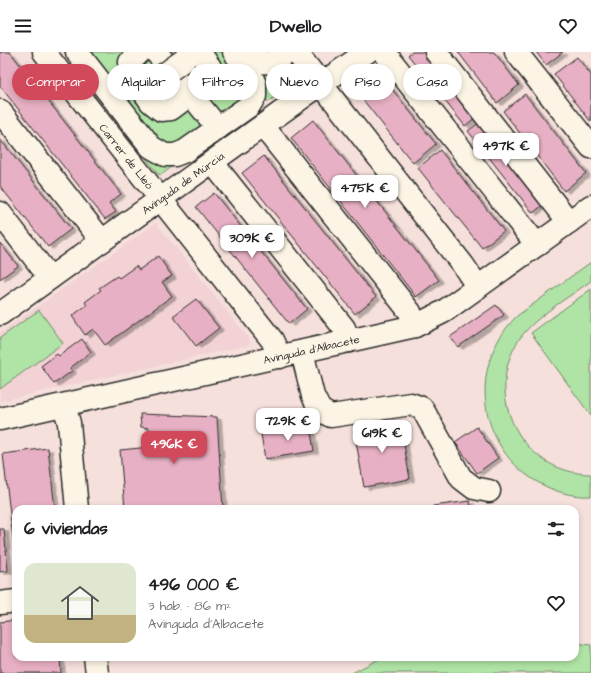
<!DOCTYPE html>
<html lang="es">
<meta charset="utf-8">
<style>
body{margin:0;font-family:"Architects Daughter",sans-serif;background:#f2f2f2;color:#202124;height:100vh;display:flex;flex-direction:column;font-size:15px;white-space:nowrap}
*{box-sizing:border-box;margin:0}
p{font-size:13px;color:#757577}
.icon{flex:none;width:22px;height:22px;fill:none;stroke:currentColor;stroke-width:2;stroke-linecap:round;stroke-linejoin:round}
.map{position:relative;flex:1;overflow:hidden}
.details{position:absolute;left:12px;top:453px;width:567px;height:156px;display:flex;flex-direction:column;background:#fff;border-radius:12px;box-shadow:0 2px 6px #0003}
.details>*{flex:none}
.top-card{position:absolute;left:12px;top:12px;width:567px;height:36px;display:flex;gap:8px}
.price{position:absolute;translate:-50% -34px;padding:0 9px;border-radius:8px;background:#fff;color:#222;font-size:13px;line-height:26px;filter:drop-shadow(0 1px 2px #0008)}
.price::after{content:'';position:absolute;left:50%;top:24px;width:12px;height:9px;margin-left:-6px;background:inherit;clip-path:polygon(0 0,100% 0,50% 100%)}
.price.active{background:#d1495b;color:#fff}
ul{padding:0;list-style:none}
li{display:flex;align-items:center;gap:12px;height:100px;padding:0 12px}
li+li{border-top:1px solid #e0e0e0}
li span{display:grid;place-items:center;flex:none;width:112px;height:80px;border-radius:12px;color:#555}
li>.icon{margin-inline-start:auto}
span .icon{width:48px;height:48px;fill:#fffc;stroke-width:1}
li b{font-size:17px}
h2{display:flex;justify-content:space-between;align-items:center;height:48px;padding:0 12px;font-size:17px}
.pill{padding:0 14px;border-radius:18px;background:#fff;box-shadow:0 2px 6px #0003;font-size:14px;line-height:36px}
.pill.active{background:#d1495b;color:#fff}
header{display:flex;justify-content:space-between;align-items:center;height:52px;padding:0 12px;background:#fff;font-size:18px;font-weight:800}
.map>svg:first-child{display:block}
.built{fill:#f2d2d4}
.green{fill:#b0e4a6;stroke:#6e8868}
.building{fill:#e8b0c4;stroke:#2b2b2b;filter:url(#shadow)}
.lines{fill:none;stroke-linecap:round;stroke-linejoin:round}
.minor-casing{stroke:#2b2b2b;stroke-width:25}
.minor{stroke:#fcf5e5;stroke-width:22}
.minor-bridge-casing{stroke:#2b2b2b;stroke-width:25;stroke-linecap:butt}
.minor-bridge{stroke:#fcf5e5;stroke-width:22}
.labels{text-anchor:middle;stroke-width:3;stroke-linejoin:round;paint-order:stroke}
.street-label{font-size:11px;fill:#2b2b2b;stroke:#fcf5e5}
</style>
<header><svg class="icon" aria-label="menu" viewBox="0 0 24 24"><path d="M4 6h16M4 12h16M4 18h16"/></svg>Dwello<svg class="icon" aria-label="heart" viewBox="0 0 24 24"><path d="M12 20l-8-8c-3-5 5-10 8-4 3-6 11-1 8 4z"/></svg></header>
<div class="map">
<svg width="591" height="621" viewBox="0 0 591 621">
<defs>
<filter id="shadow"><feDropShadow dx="4.5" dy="2.5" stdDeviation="0" flood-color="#0004"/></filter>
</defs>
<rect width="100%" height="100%" fill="#f6e0db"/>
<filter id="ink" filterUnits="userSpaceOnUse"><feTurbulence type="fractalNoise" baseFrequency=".025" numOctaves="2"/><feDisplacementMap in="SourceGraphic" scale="8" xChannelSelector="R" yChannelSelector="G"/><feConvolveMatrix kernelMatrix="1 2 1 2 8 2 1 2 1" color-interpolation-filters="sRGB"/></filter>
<g filter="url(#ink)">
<path class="built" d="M156,171L250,288L249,293L0,349V281Z"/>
<path class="green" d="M64,0H266L284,11L296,24L294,32L268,50L267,48L262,47L161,123L158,122Z
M591,210V229C569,245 536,264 520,286C481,343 522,422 591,422V444C576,445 560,441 547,435C479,404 464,316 517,264Z
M591,237V364L531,281Z
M39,258L63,291L0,337V286Z
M575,591L591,593V621H352L383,605H575Z"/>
<path class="building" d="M0,0H10L121,142L109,151L116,160L105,167L0,34Z
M412,0H425L476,65L465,74L408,3Z
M458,0H494L519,33L497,51Z
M536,0H563L546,13Z
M577,5L591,23V70L554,22Z
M379,21L436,92L413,111L356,39Z
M525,42L586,121L564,139L503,59Z
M313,68L439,228L416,245L291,86Z
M480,70L544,152L533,161L468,79Z
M0,87L71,177L48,195L0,134Z
M440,98L504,179L482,196L418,116Z
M264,104L376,245L355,262L242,121Z
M214,141L307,257L289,272L196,155Z
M0,191L18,214L0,227Z
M158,204L172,224L162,230L172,244L105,293L93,277L85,283L72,264L87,253L85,250L101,238L99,236L117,224L119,226L136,214L139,218Z
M196,247L219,276L196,294L173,264Z
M496,253L504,263L458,295L450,285Z
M82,287L91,300L70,316L72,319L54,332L41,314L57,302L59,304Z
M140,362L217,365L223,457H125L120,398L150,395L149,376L141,375Z
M400,370L410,427L364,435L354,378Z
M310,374L314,399L265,407L261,382Z
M477,375L498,406L477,421L455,390Z
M48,396L55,457H16V513L3,402Z
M470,449L471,457H433V454Z
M0,477H4L8,519L0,520Z
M16,568V605H60L61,621H0V570Z"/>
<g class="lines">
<g class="minor-casing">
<g id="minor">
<path id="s1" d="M44,0L272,288L280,305"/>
<path d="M77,0L151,95L165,103H175L185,99L249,54L255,44V32L250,21L234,0"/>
<path d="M140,0L130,10V18L134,26L151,50L161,58L171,57L206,31L211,23L210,15L199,0"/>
<path d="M156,0L218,76"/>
<path d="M252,0C265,17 274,11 288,0"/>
<path d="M296,0L463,213L478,235"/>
<path d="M384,0L537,193"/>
<path d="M436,0L569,170"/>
<path d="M516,0L591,95"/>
<path d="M0,59L102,189"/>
<path d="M263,74L410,260L415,274"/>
<path d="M212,110L344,276L349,289"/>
<path d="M0,161L50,226"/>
<path id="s2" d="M0,262L304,44L367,0"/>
<path d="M302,300L313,344L320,358L331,364L411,352L422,356L461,426L474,436L489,439"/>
<path d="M64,353L69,371L77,457"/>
<path id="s3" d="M0,367L415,274L443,260L591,154"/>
<path d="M0,551L16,549"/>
<path d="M95,605L97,621"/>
</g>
</g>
<use href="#minor" class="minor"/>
<g class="minor-bridge-casing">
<path id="minor-bridge" d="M158,27L184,8"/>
</g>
<use href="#minor-bridge" class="minor-bridge"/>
</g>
</g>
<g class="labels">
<g class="street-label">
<text dy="4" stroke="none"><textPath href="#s1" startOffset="133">Carrer de Lleó</textPath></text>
<text dy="4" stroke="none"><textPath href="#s2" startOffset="225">Avinguda de Múrcia</textPath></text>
<text dy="4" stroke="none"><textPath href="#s3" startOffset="319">Avinguda d'Albacete</textPath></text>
</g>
</g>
</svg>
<b class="price" style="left:506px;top:115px">497K €</b>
<b class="price" style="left:365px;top:157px">475K €</b>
<b class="price" style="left:252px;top:207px">309K €</b>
<b class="price" style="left:288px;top:390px">729K €</b>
<b class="price" style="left:382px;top:402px">619K €</b>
<b class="price active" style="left:174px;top:413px">496K €</b>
<div class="top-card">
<a class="pill active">Comprar</a>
<a class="pill">Alquilar</a>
<a class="pill">Filtros</a>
<a class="pill">Nuevo</a>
<a class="pill">Piso</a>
<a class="pill">Casa</a>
</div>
<section class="details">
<h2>6 viviendas<svg class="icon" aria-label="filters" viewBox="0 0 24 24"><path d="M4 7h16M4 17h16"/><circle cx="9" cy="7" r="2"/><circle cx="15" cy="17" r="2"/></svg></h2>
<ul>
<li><span style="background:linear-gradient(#dfe7d0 65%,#c2b280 0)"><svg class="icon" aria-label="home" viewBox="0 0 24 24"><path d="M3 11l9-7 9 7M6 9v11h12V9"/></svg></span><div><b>496 000 €</b><p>3 hab. · 86 m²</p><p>Avinguda d'Albacete</p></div><svg class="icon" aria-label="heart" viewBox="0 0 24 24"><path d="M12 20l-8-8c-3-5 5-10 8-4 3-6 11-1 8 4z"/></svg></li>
</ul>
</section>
</div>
